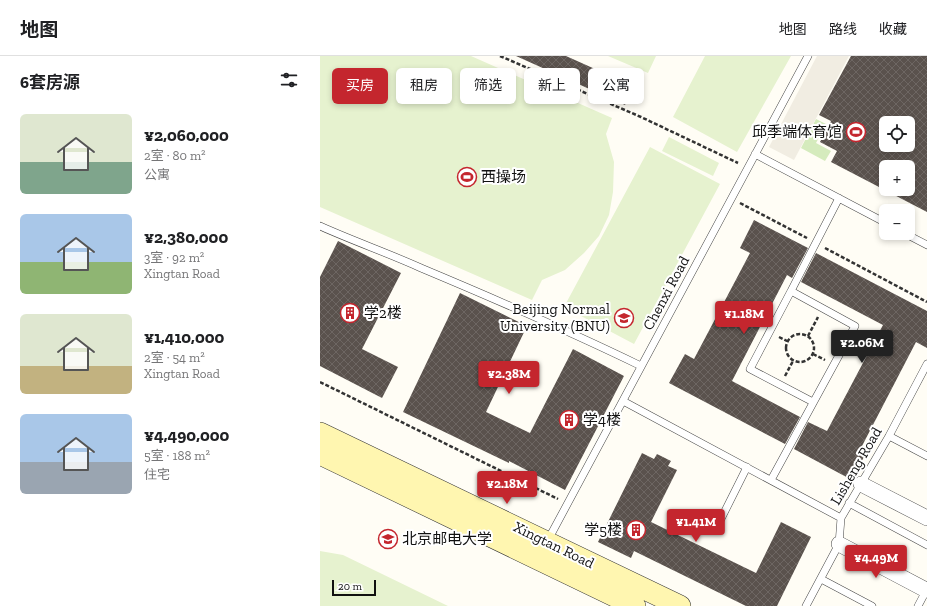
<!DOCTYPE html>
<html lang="zh">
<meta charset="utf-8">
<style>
body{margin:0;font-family:"Zilla Slab","Noto Sans SC",serif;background:#f6f6f6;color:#202124;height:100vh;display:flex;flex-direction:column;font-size:15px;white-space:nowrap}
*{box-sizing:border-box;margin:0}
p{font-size:13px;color:#757577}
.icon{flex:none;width:22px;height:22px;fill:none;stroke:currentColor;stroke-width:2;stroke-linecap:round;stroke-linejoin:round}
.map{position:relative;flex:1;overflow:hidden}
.side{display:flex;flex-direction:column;background:#fff;width:320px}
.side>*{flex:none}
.hud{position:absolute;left:12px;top:12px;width:380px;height:36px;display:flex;gap:8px}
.buttons{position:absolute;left:559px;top:60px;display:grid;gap:8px}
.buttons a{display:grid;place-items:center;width:36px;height:36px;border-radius:6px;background:#fff;box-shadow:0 2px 6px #0003;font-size:20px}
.scale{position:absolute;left:12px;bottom:10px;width:44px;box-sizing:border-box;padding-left:4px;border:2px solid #111;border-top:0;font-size:11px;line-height:14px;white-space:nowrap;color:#111;-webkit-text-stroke:3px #fff;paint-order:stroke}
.price{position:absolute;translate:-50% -34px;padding:0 9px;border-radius:4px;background:#c4262e;color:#fff;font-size:13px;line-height:26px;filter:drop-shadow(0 1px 2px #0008)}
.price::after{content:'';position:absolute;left:50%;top:24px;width:12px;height:9px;margin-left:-6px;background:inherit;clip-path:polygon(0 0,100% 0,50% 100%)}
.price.selected{background:#222;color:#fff}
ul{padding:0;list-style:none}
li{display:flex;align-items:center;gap:12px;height:100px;padding:0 20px}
li span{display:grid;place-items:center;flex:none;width:112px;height:80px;border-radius:6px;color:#555}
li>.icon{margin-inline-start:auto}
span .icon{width:48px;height:48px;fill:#fffc;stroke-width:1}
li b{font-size:17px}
h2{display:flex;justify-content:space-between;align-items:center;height:48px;padding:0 20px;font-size:17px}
.chip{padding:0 14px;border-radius:6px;background:#fff;box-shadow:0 2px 6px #0003;font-size:14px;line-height:36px}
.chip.selected{background:#c4262e;color:#fff}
header{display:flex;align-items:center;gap:24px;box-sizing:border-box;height:56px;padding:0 20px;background:#fff;border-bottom:1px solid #e0e0e0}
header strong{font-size:19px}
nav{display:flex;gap:22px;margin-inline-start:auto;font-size:14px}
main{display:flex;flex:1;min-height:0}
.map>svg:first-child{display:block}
.grass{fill:#d5ebbd}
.pitch{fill:#e6f2cf}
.plaza{fill:#f1ede2}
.building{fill:url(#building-cross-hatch);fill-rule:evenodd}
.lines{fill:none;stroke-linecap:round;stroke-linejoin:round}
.lane-casing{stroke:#444;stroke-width:8}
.street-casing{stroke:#444;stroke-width:16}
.secondary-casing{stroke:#333;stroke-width:22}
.path{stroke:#333;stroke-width:2.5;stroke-dasharray:4 2;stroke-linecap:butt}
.lane{stroke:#fff;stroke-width:7}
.street{stroke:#fff;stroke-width:15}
.secondary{stroke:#fff6b0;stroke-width:21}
.labels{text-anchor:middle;stroke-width:4;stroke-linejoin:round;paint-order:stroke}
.poi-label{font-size:15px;fill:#111;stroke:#fff;text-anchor:start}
.street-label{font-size:15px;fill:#111;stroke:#fff}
</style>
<header>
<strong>地图</strong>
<nav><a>地图</a><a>路线</a><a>收藏</a></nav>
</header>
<main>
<section class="side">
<h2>6套房源<svg class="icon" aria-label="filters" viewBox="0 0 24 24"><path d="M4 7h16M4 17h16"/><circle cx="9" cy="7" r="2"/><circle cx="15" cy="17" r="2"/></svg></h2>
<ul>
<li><span style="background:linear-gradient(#dfe7d0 60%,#7fa58c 0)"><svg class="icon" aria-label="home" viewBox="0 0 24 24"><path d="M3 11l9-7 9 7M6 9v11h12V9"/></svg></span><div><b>¥2,060,000</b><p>2室 · 80 m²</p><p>公寓</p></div></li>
<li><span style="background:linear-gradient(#a9c7e8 60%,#8fb573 0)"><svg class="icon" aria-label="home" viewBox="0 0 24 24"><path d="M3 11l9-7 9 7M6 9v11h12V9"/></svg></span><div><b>¥2,380,000</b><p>3室 · 92 m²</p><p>Xingtan Road</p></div></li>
<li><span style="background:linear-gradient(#dfe7d0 65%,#c2b280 0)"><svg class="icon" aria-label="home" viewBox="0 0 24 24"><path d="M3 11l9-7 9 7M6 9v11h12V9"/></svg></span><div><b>¥1,410,000</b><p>2室 · 54 m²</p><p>Xingtan Road</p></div></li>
<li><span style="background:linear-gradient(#a9c7e8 60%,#9aa5b1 0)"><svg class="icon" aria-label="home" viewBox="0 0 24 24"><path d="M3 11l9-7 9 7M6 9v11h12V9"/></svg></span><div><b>¥4,490,000</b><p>5室 · 188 m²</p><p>住宅</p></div></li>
</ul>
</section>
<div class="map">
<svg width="607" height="550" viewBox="0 0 607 550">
<defs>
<pattern id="building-cross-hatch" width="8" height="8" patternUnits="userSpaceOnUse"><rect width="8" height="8" fill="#5a524d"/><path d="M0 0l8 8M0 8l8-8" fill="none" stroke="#6d6662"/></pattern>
</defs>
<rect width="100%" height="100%" fill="#fffdf5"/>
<path class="grass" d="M496,63L506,68L496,87L511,95L505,105L481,92Z"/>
<path class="pitch" d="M0,0H151L292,62L286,78L294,106L293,136L289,159L279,180L264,197L245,214L222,224L212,244L0,151Z
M288,0H336L328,17Z
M385,0H471L417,96L353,61Z
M349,81L399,107L393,120L342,95Z
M330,91L400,128L314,288L244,251Z
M0,495L23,499L128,550H0Z"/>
<path class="plaza" d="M497,0H529L474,104L449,91Z"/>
<path class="building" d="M196,0H246L313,30L305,49Z
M531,0H607V156L511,106L517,95L500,86L511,65L499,59ZM566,67H588V89H566ZM566,111H588V133H566Z
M434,164L488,192L472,222L467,219L412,325L480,361L465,388L349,327L365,298L374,303L430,197L420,192Z
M18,185L81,217L42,293L78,311L62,342L0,310V221Z
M496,197L607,255V292L596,286L542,390L548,393L532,424L474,393L488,366L507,375L563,269L481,226Z
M140,237L207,270L166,356L210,377L253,293L304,320L245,434L189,405V407L83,356Z
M322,397L334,403L337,398L351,405L348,410L357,414L331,466L436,517L461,466L491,481L457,550H426L314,495L311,502L278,486Z"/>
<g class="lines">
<g class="lane-casing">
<path id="lane" d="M435,98L566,167
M0,170C33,185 68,197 101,212C175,243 249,275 321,310
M584,177L607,189
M471,235L430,313L493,346
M303,345L521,462
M569,380L607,400
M451,424L535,270L471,235L519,142
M529,447L607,489
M396,473L427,411
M228,484L488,0
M501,523L552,550
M486,550L519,488L521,462L569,380L607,308
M598,550L607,533"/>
</g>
<g class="street-casing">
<path id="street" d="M541,428L607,462
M519,488L606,534"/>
</g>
<g class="secondary-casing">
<path id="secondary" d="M0,377L360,550
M0,398L315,550"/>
</g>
<path class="path" d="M180,0L321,61L418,107
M420,147L487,182
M505,192L607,246
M466 292a14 14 0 1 1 28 0a14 14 0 1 1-28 0Z
M488,280L498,261
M459,281L467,285
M493,298L505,304
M465,320L473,305
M0,326L238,443"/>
<use href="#lane" class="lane"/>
<use href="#street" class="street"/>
<use href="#secondary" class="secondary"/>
</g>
<defs>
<g id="stadium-ring" transform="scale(1)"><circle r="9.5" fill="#fff" stroke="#c4262e" stroke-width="1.5"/><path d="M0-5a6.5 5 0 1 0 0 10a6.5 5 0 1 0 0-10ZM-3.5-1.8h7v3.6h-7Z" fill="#c4262e"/></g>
<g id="building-ring" transform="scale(1)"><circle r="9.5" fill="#fff" stroke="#c4262e" stroke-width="1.5"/><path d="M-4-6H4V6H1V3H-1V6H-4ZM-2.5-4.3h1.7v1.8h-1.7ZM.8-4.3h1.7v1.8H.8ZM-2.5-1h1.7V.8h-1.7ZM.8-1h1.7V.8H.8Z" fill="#c4262e"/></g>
<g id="university-ring" transform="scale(1)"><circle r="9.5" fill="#fff" stroke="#c4262e" stroke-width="1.5"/><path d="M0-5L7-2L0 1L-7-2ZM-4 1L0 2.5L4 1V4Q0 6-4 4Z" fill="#c4262e"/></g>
</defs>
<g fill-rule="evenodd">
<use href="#stadium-ring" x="536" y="76"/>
<use href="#stadium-ring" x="147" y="121"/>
<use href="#building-ring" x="30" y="257"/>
<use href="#university-ring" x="304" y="262"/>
<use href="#building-ring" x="249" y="364"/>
<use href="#building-ring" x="316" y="474"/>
<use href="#university-ring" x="68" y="483"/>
</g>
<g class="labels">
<g class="poi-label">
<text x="522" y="81" text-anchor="end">邱季端体育馆</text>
<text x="161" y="126">西操场</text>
<text x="290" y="258" text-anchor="end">Beijing Normal<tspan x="290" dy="17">University (BNU)</tspan></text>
<text x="44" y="262">学2楼</text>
<text x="263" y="369">学4楼</text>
<text x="302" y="479" text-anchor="end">学5楼</text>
<text x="82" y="488">北京邮电大学</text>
</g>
<g class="street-label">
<text transform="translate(346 237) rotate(-62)" y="5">Chenxi Road</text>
<text transform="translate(536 410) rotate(-60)" y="5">Lisheng Road</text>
<text transform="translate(234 489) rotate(26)" y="5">Xingtan Road</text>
</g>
</g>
</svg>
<div class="buttons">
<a><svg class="icon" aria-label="locate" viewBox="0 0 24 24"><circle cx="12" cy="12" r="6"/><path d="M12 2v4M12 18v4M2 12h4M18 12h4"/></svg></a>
<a>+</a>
<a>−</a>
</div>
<div class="scale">20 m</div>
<b class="price" style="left:424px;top:279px">¥1.18M</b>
<b class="price selected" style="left:542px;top:308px">¥2.06M</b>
<b class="price" style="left:189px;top:339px">¥2.38M</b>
<b class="price" style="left:187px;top:449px">¥2.18M</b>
<b class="price" style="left:376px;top:487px">¥1.41M</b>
<b class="price" style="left:556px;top:523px">¥4.49M</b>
<div class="hud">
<a class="chip selected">买房</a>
<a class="chip">租房</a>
<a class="chip">筛选</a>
<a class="chip">新上</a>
<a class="chip">公寓</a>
</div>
</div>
</main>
